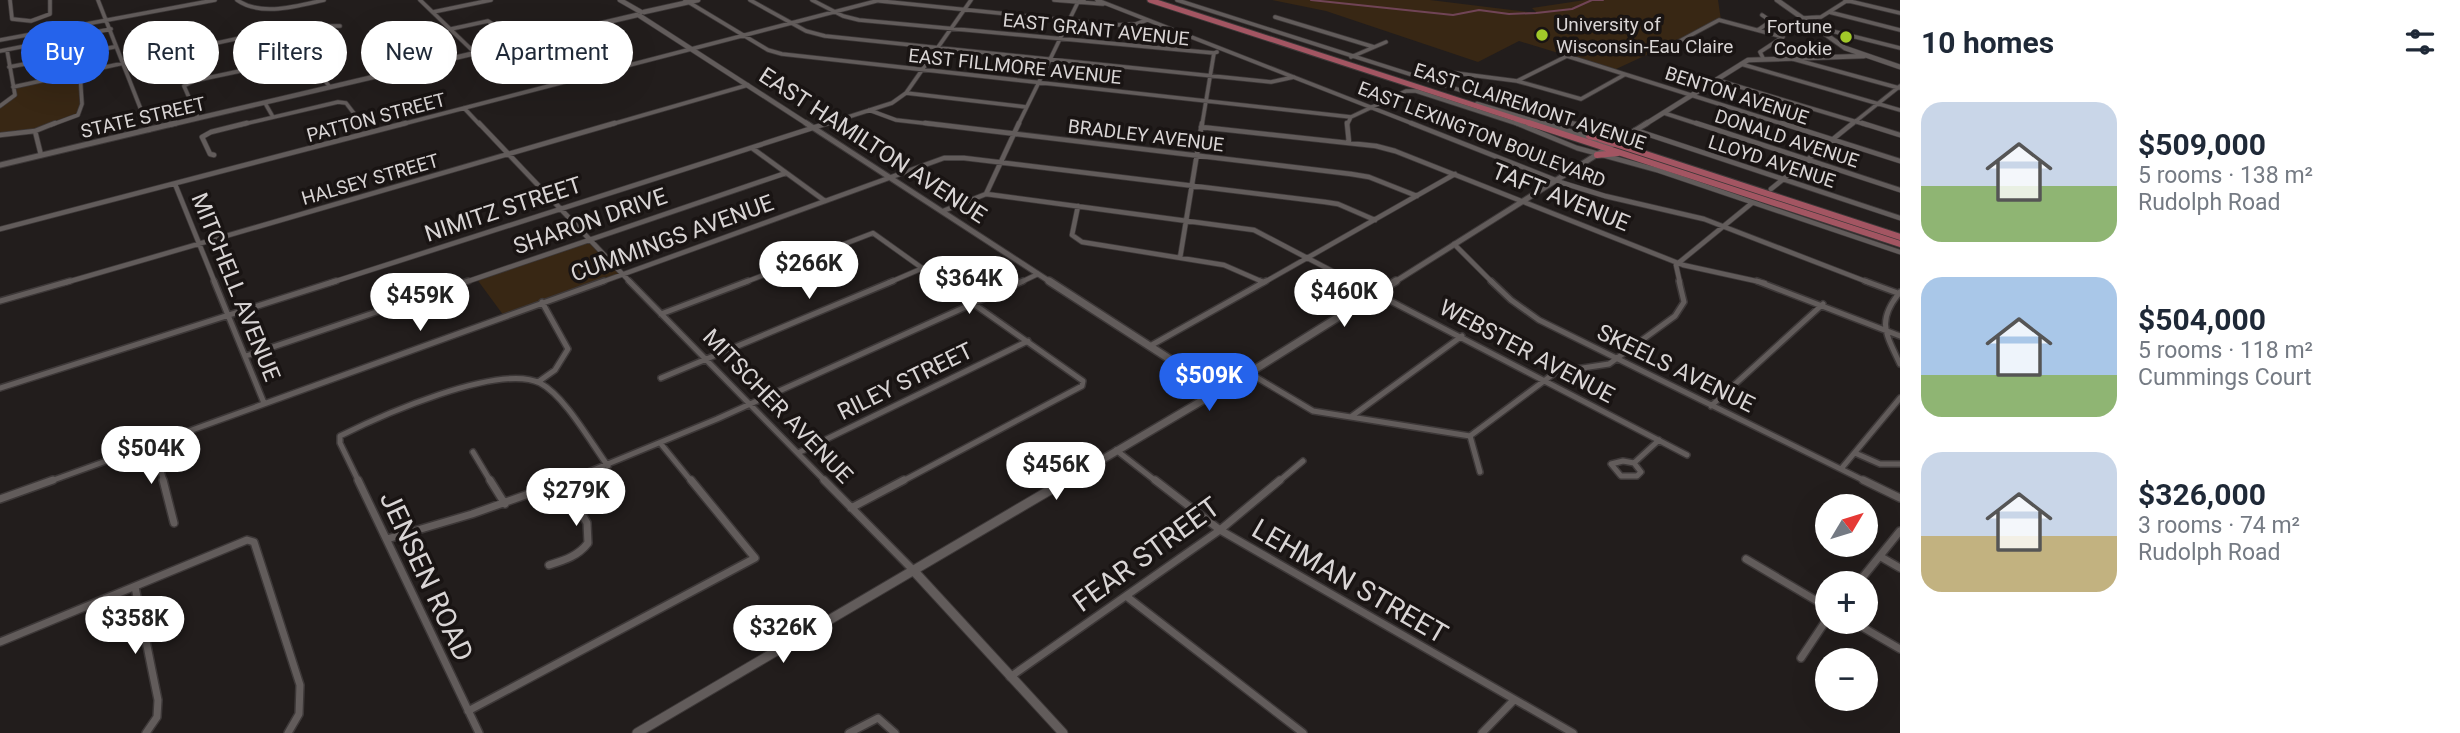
<!DOCTYPE html>
<meta charset="utf-8">
<style>
body{margin:0;font-family:Roboto,sans-serif;background:#f6f6f7;color:#1f2937;height:100vh;display:flex;flex-direction:column;font-size:26px;white-space:nowrap}
*{box-sizing:border-box;margin:0}
p{font-size:23px;color:#747a83}
.icon{flex:none;width:38px;height:38px;fill:none;stroke:currentColor;stroke-width:2;stroke-linecap:round;stroke-linejoin:round}
.map{position:relative;flex:1;overflow:hidden}
.side{display:flex;flex-direction:column;background:#fff;width:560px}
.side>*{flex:none}
.hud{position:absolute;left:21px;top:21px;width:665px;height:63px;display:flex;gap:14px}
.needle{width:46px;rotate:52deg}
.fabs{position:absolute;left:1815px;top:494px;display:grid;gap:14px}
.fabs a{display:grid;place-items:center;width:63px;height:63px;border-radius:50%;background:#fff;box-shadow:0 7px 28px #0002;font-size:35px}
.price{position:absolute;translate:-50% -60px;padding:0 16px;border-radius:24px;background:#fff;color:#222;font-size:23px;line-height:46px;filter:drop-shadow(0 2px 4px #0008)}
.price::after{content:'';position:absolute;left:50%;top:42px;width:21px;height:16px;margin-left:-10px;background:inherit;clip-path:polygon(0 0,100% 0,50% 100%)}
.price.selected{background:#2563eb;color:#fff}
ul{padding:0;list-style:none}
li{display:flex;align-items:center;gap:21px;height:175px;padding:0 21px}
li span{display:grid;place-items:center;flex:none;width:196px;height:140px;border-radius:21px;color:#555}
li>.icon{margin-inline-start:auto}
span .icon{width:84px;height:84px;fill:#fffc;stroke-width:1}
li b{font-size:30px}
h2{display:flex;justify-content:space-between;align-items:center;height:84px;padding:0 21px;font-size:30px}
.chip{padding:0 24px;border-radius:32px;background:#fff;box-shadow:0 7px 28px #0002;font-size:24px;line-height:63px}
.chip.selected{background:#2563eb;color:#fff}
main{display:flex;flex:1;min-height:0}
.map>svg:first-child{display:block}
.green{fill:#382714}
.lines{fill:none;stroke-linecap:round;stroke-linejoin:round}
.stream{stroke:#704456;stroke-width:2}
.street-far3-casing{stroke:#3d3838;stroke-width:5}
.street-far2-casing{stroke:#3d3838;stroke-width:6}
.street-far1-casing{stroke:#3d3838;stroke-width:8}
.street-casing{stroke:#3d3838;stroke-width:10}
.secondary-far3-casing{stroke:#3d3838;stroke-width:6}
.secondary-far2-casing{stroke:#3d3838;stroke-width:7}
.secondary-far1-casing{stroke:#3d3838;stroke-width:10}
.secondary-casing{stroke:#3d3838;stroke-width:11}
.primary-far1-casing{stroke:#3d3838;stroke-width:7}
.primary-casing{stroke:#3d3838;stroke-width:8}
.street-far3{stroke:#625c5b;stroke-width:3.5}
.street-far2{stroke:#625c5b;stroke-width:4.5}
.street-far1{stroke:#625c5b;stroke-width:5}
.street{stroke:#625c5b;stroke-width:7}
.secondary-far3{stroke:#625c5b;stroke-width:4.5}
.secondary-far2{stroke:#625c5b;stroke-width:5}
.secondary-far1{stroke:#625c5b;stroke-width:7}
.secondary{stroke:#625c5b;stroke-width:9}
.primary-far1{stroke:#a35562;stroke-width:5}
.primary{stroke:#a35562;stroke-width:6}
.poi-dot{fill:#a1c929;stroke:#191413;stroke-width:2.5}
.labels{text-anchor:middle;stroke-width:7;stroke-linejoin:round;paint-order:stroke}
.far-poi-label{font-size:19px;fill:#d9d5d5;stroke:#191413;text-anchor:start}
.far-street-label{font-size:19px;fill:#d9d5d5;stroke:#191413}
.street-label{font-size:23px;fill:#d9d5d5;stroke:#191413}
.near-street-label{font-size:28px;fill:#d9d5d5;stroke:#191413}
</style>
<main>
<div class="map">
<svg width="1900" height="733" viewBox="0 0 1900 733">
<rect width="100%" height="100%" fill="#221d1c"/>
<path class="green" d="M1272,0H1430L1537,13L1532,8L1585,0H1718L1721,20C1686,38 1650,53 1614,70L1519,41L1478,62L1326,11Z
M80,73L82,104L78,115L52,127L0,135V106L15,95L13,87Z
M590,240L623,274L504,316L476,278Z"/>
<g class="lines">
<path class="stream" d="M1311,0L1453,15L1479,10L1509,14L1536,13L1572,9L1592,0H1603"/>
<g class="street-far3-casing">
<path id="street-far3" d="M10,0L12,19L31,21L50,14V0
M98,0L147,125
M237,0C261,17 297,6 324,0
M420,0L475,53
M685,0L768,50L782,54L1351,117
M750,0L806,31L825,36L1271,82L1294,77
M812,0L843,16L859,20L1214,53
M1054,0L1103,4
M1097,0L1416,125
M1177,0L1557,121L1580,125
M1845,0L1900,13
M880,1L1115,25L1136,24L1147,20
M433,12L491,0
M1829,12L1900,30
M1275,17L1374,47
M1803,18L1821,17L1848,0
M1816,27L1900,48
M451,29L488,21L497,27L496,30
M1758,30L1771,21L1762,15
M266,31L272,40
M0,40L215,0
M1678,45V42L1719,20L1783,37L1760,52L1763,58
M0,51L111,29
M1351,57L1386,42
M1793,59L1899,88
M1741,64L1900,110
M9,67L114,47
M1429,80L1455,73L1517,81L1567,56L1786,125
M1717,80L1867,125
M1517,81L1581,99L1624,75
M13,87L295,26H340
M906,93L1026,107
M265,103L273,117
M0,106L15,95L7,50
M464,108L480,125
M869,110L896,120L940,125
M1664,113L1701,125
M198,118L184,86L193,81L306,57L330,87
M51,125L78,115L82,104L80,73
M240,125L338,102L346,103L356,116L355,120
M399,125L880,0
M609,125L748,85
M823,125L892,103L906,93L971,0
M1018,125L1078,2L1084,0
M1202,125L1214,53L1217,52
M1347,125L1351,117L1406,91H1416L1521,125
M1851,125L1900,86"/>
</g>
<g class="street-far2-casing">
<path id="street-far2" d="M146,123L149,130
M479,123L631,283
M925,123L1351,174L1369,177L1417,196
M1347,123L1349,143
M1411,123L1563,183L1605,196L1704,219L1870,283
M1516,123L1577,148L1657,170L1900,252
M1570,123L1628,134
M1696,123L1900,190
M1781,123L1900,161
M1862,123L1900,135
M1201,127L1376,146L1395,151L1683,265L1765,283
M1635,130L1900,218
M35,131L55,123
M0,135L35,131L41,155
M752,148L825,201
M214,155L210,154L202,137L211,132L247,123
M175,184L215,283
M1771,189L1853,123
M986,194L1254,230L1355,283
M1078,206L1072,235L1082,242L1224,265L1263,282
M943,211L986,194L1019,123
M0,229L406,123
M1454,244L1493,283
M1180,258L1202,123
M64,283L615,123
M330,283L828,123
M463,283L786,173
M599,283L944,158H964L1325,202L1338,204L1375,220
M743,283L873,233L943,283
M888,283L923,268
M1019,283L1038,274
M1263,283L1455,174
M1680,283L1676,265L1752,203"/>
</g>
<g class="street-far1-casing">
<path id="street-far1" d="M214,281L264,403
M629,281L826,482
M1260,281L1263,282
M1352,281L1687,455
M1491,281L1511,300L1539,320L1867,482
M1757,281L1900,336
M1865,281L1900,294
M1900,292C1876,321 1886,334 1900,364
M0,301L70,281
M661,314L748,281
M1150,346L1266,281
M246,356L468,281
M1249,373L1313,411L1470,436
M661,378L893,281
M538,382L555,370L568,349L542,302
M0,388L336,281
M1711,406L1823,304
M1352,416L1462,336
M1470,436L1556,372L1609,364L1675,316L1684,302L1679,281
M1470,436L1480,472
M154,444L164,482
M661,444L692,482
M1116,450L1157,482
M473,452L491,482
M798,453L1028,341
M1855,453L1880,464H1900
M1623,461L1634,463L1641,472L1637,476H1621L1611,464Z
M1634,463L1659,440
M1841,469L1900,398
M48,482L604,281
M359,482L340,443V436C380,416 498,363 540,383C565,396 591,443 608,466
M564,482L717,419L1023,281
M901,482L1082,386L1083,381L941,281
M1278,482L1303,461"/>
</g>
<g class="street-casing">
<path id="street" d="M163,480L174,523
M358,480L479,733
M490,480L505,504
M824,480L913,570
M1155,480L1220,530L1573,733
M1863,480L1900,498
M0,499L53,480
M851,508L904,480
M387,539L472,514L568,480
M1881,557L1900,568
M1746,559L1827,607
M549,565C565,560 578,556 588,543L587,523L564,484
M1858,583L1900,531
M135,587L158,700L157,717L146,733
M1126,596L1303,733
M1852,621L1900,649
M0,642L247,540L254,542L300,685L299,714L288,733
M1801,658L1827,619
M1010,677L1220,530L1280,480
M468,711L755,558L691,480
M849,733L878,718L895,733
M1482,733L1514,700"/>
</g>
<g class="secondary-far3-casing">
<path id="secondary-far3" d="M620,0L641,12
M1777,0L1845,48L1900,67
M644,12L698,0
M640,16L809,125
M1477,104L1547,125
M169,125L637,15
M1644,125L1748,60L1864,56"/>
</g>
<g class="secondary-far2-casing">
<path id="secondary-far2" d="M806,123L1052,283
M1542,123L1610,144
M0,165L176,123
M1393,283L1647,123"/>
</g>
<g class="secondary-far1-casing">
<path id="secondary-far1" d="M1049,281L1219,391
M1064,482L1249,373L1396,281"/>
</g>
<g class="secondary-casing">
<path id="secondary" d="M913,570L1063,733
M637,733L1067,480"/>
</g>
<g class="primary-far1-casing">
<path id="primary-far1" d="M1150,0L1535,125"/>
</g>
<g class="primary-casing">
<path id="primary" d="M1529,123L1900,244
M1589,136L1604,139L1628,134
M1600,139L1900,237
M1597,155L1618,153"/>
</g>
<use href="#street-far3" class="street-far3"/>
<use href="#street-far2" class="street-far2"/>
<use href="#street-far1" class="street-far1"/>
<use href="#street" class="street"/>
<use href="#secondary-far3" class="secondary-far3"/>
<use href="#secondary-far2" class="secondary-far2"/>
<use href="#secondary-far1" class="secondary-far1"/>
<use href="#secondary" class="secondary"/>
<use href="#primary-far1" class="primary-far1"/>
<use href="#primary" class="primary"/>
</g>
<g class="poi-dot">
<circle cx="1542" cy="35" r="7"/>
<circle cx="1846" cy="37" r="7"/>
</g>
<g class="labels">
<g class="far-poi-label">
<text x="1556" y="31">University of<tspan x="1556" dy="22">Wisconsin-Eau Claire</tspan></text>
<text x="1832" y="33" text-anchor="end">Fortune<tspan x="1832" dy="22">Cookie</tspan></text>
</g>
<g class="far-street-label">
<text transform="translate(1096 29) rotate(6)" y="7">EAST GRANT AVENUE</text>
<text transform="translate(1015 66) rotate(6)" y="7">EAST FILLMORE AVENUE</text>
<text transform="translate(1737 95) rotate(18)" y="7">BENTON AVENUE</text>
<text transform="translate(1530 106) rotate(18)" y="7">EAST CLAIREMONT AVENUE</text>
<text transform="translate(143 117) rotate(-13)" y="7">STATE STREET</text>
<text transform="translate(376 117) rotate(-15)" y="7">PATTON STREET</text>
<text transform="translate(1482 134) rotate(21)" y="7">EAST LEXINGTON BOULEVARD</text>
<text transform="translate(1146 135) rotate(7)" y="7">BRADLEY AVENUE</text>
<text transform="translate(1787 138) rotate(18)" y="7">DONALD AVENUE</text>
<text transform="translate(1772 161) rotate(18)" y="7">LLOYD AVENUE</text>
<text transform="translate(370 179) rotate(-16)" y="7">HALSEY STREET</text>
</g>
<g class="street-label">
<text transform="translate(873 145) rotate(33)" y="8">EAST HAMILTON AVENUE</text>
<text transform="translate(1561 197) rotate(22)" y="8">TAFT AVENUE</text>
<text transform="translate(503 209) rotate(-18)" y="8">NIMITZ STREET</text>
<text transform="translate(590 221) rotate(-19)" y="8">SHARON DRIVE</text>
<text transform="translate(672 238) rotate(-20)" y="8">CUMMINGS AVENUE</text>
<text transform="translate(236 287) rotate(68)" y="8">MITCHELL AVENUE</text>
<text transform="translate(1527 351) rotate(28)" y="8">WEBSTER AVENUE</text>
<text transform="translate(1676 368) rotate(26)" y="8">SKEELS AVENUE</text>
<text transform="translate(905 381) rotate(-26)" y="8">RILEY STREET</text>
<text transform="translate(778 406) rotate(46)" y="8">MITSCHER AVENUE</text>
</g>
<g class="near-street-label">
<text transform="translate(1146 554) rotate(-36)" y="10">FEAR STREET</text>
<text transform="translate(427 576) rotate(65)" y="10">JENSEN ROAD</text>
<text transform="translate(1350 581) rotate(30)" y="10">LEHMAN STREET</text>
</g>
</g>
</svg>
<div class="fabs">
<a><svg class="needle" viewBox="-14 -14 28 28"><path d="M0-13l5 13h-10z" fill="#e53935"/><path d="M0 13l5-13h-10z" fill="#747a83"/></svg></a>
<a>+</a>
<a>−</a>
</div>
<b class="price" style="left:809px;top:301px">$266K</b>
<b class="price" style="left:969px;top:316px">$364K</b>
<b class="price" style="left:1344px;top:329px">$460K</b>
<b class="price" style="left:420px;top:333px">$459K</b>
<b class="price selected" style="left:1209px;top:413px">$509K</b>
<b class="price" style="left:151px;top:486px">$504K</b>
<b class="price" style="left:1056px;top:502px">$456K</b>
<b class="price" style="left:576px;top:528px">$279K</b>
<b class="price" style="left:135px;top:656px">$358K</b>
<b class="price" style="left:783px;top:665px">$326K</b>
<div class="hud">
<a class="chip selected">Buy</a>
<a class="chip">Rent</a>
<a class="chip">Filters</a>
<a class="chip">New</a>
<a class="chip">Apartment</a>
</div>
</div>
<section class="side">
<h2>10 homes<svg class="icon" aria-label="filters" viewBox="0 0 24 24"><path d="M4 7h16M4 17h16"/><circle cx="9" cy="7" r="2"/><circle cx="15" cy="17" r="2"/></svg></h2>
<ul>
<li><span style="background:linear-gradient(#c9d6e8 60%,#8fb573 0)"><svg class="icon" aria-label="home" viewBox="0 0 24 24"><path d="M3 11l9-7 9 7M6 9v11h12V9"/></svg></span><div><b>$509,000</b><p>5 rooms · 138 m²</p><p>Rudolph Road</p></div></li>
<li><span style="background:linear-gradient(#a9c7e8 70%,#8fb573 0)"><svg class="icon" aria-label="home" viewBox="0 0 24 24"><path d="M3 11l9-7 9 7M6 9v11h12V9"/></svg></span><div><b>$504,000</b><p>5 rooms · 118 m²</p><p>Cummings Court</p></div></li>
<li><span style="background:linear-gradient(#c9d6e8 60%,#c2b280 0)"><svg class="icon" aria-label="home" viewBox="0 0 24 24"><path d="M3 11l9-7 9 7M6 9v11h12V9"/></svg></span><div><b>$326,000</b><p>3 rooms · 74 m²</p><p>Rudolph Road</p></div></li>
</ul>
</section>
</main>
